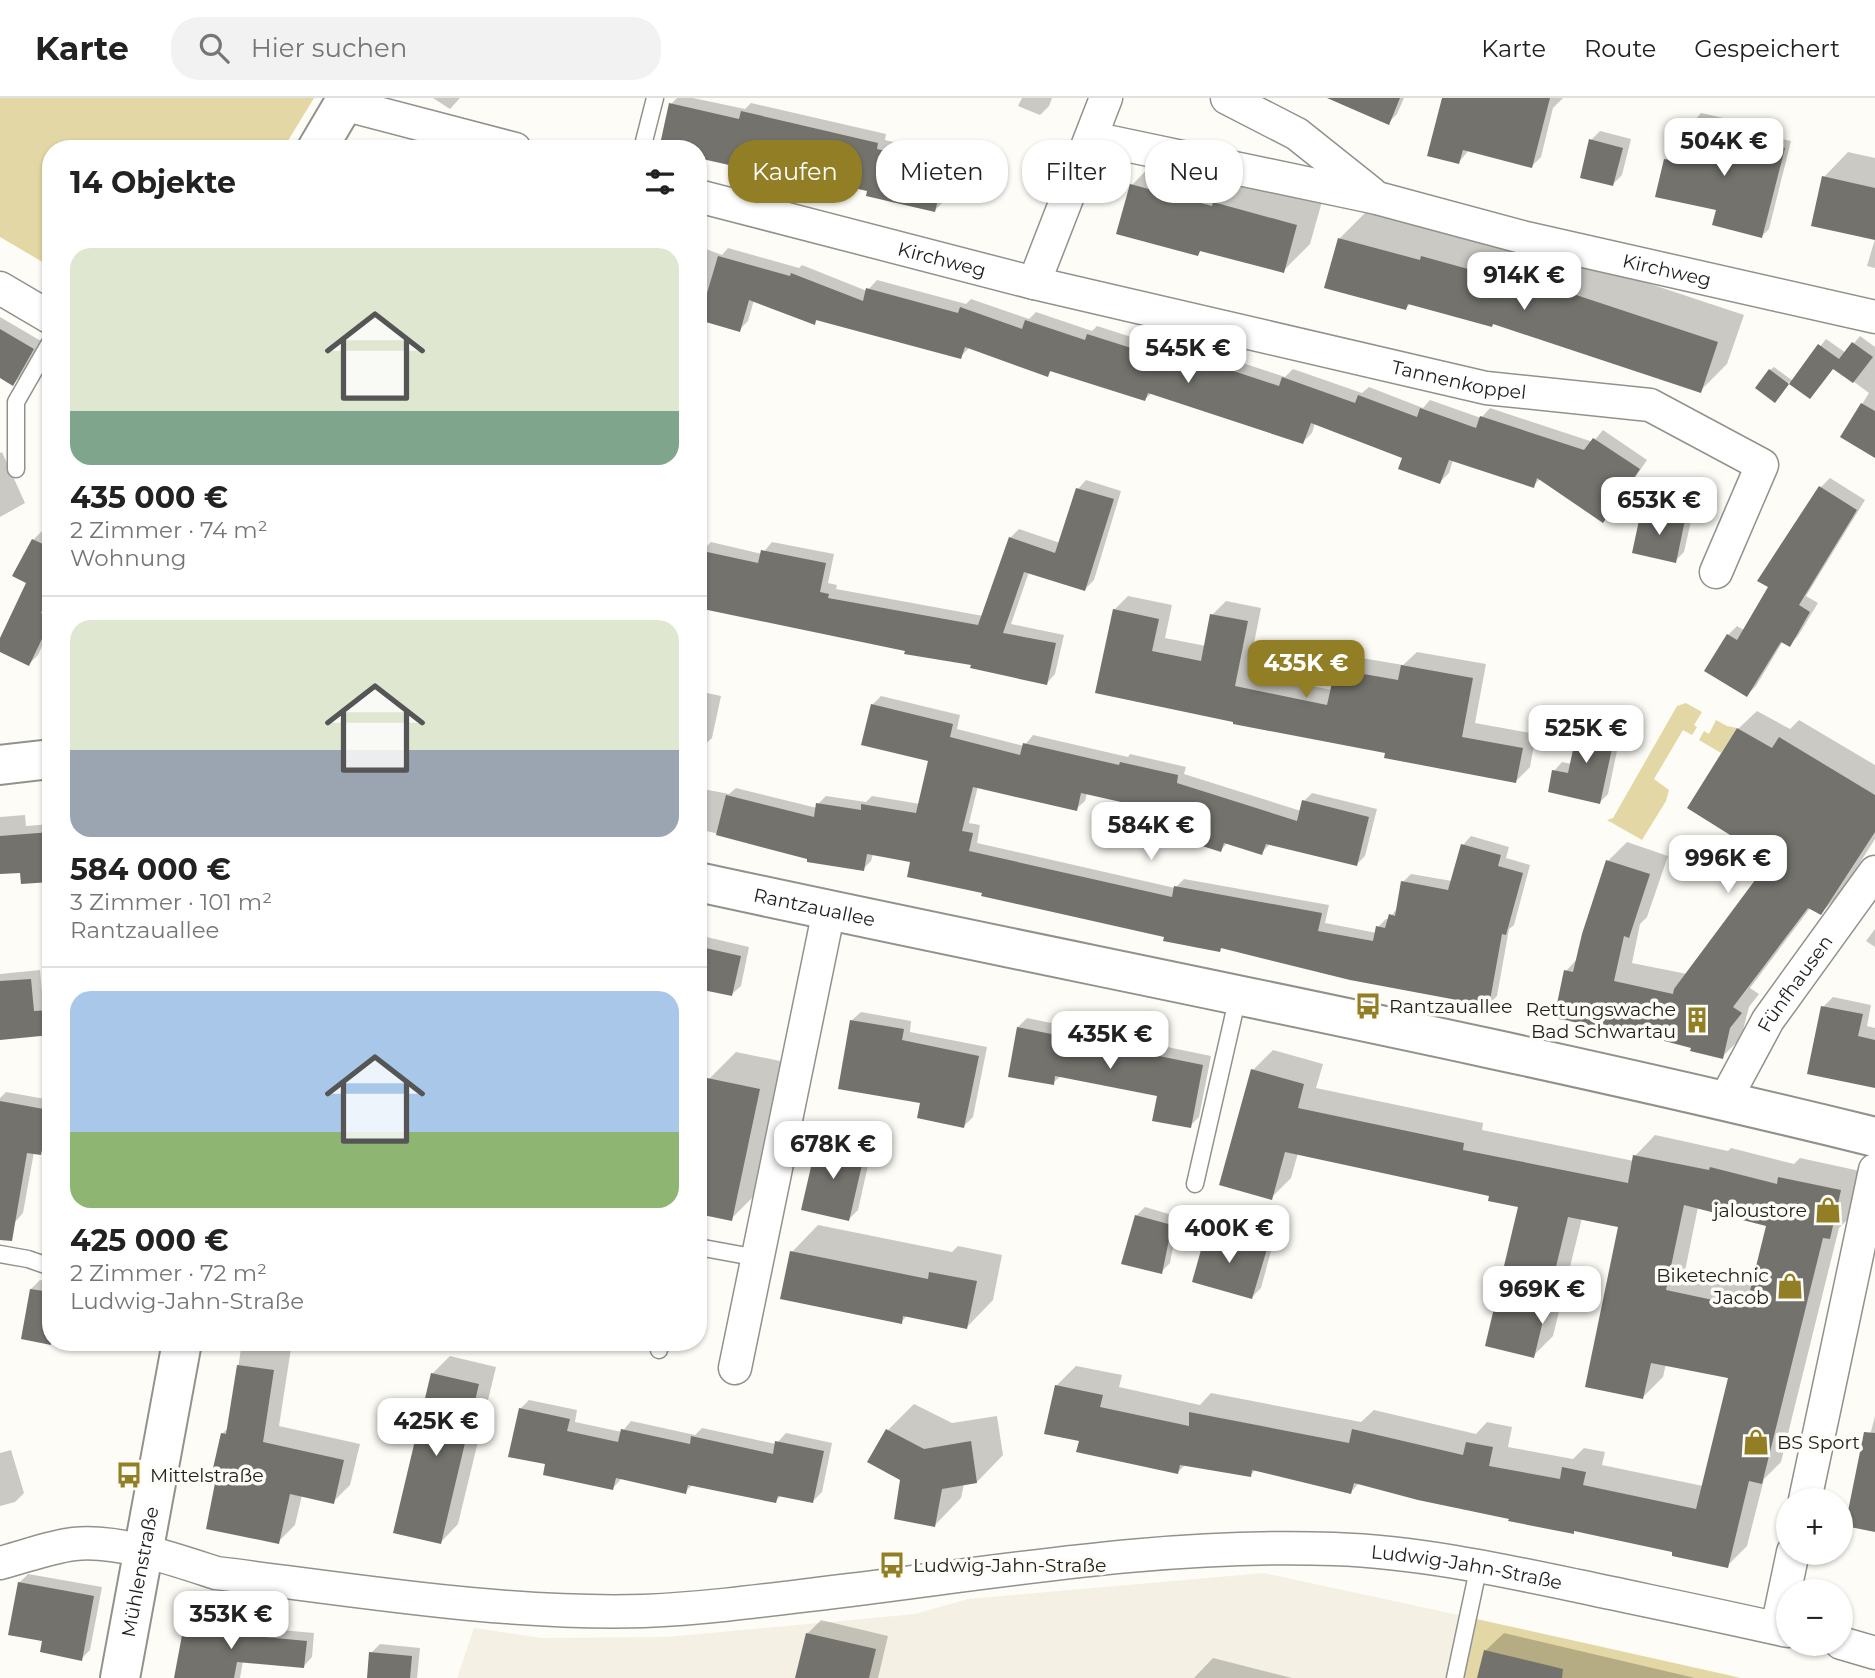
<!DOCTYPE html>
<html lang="de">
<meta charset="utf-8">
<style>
body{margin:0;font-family:Montserrat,sans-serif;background:#f2f2f2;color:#222;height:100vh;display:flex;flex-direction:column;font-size:26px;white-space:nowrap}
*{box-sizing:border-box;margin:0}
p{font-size:23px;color:#767676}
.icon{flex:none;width:38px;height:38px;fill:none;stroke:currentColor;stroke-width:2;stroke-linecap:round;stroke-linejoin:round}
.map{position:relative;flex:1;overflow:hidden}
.sheet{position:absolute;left:42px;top:42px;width:665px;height:1211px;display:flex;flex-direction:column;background:#fff;border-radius:28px;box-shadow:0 2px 5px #0004}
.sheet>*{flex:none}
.hud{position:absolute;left:728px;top:42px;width:665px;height:63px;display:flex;gap:14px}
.fabs{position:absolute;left:1776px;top:1390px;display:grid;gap:14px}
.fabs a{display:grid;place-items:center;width:77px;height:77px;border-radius:50%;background:#fff;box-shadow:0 2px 5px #0004;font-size:35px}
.price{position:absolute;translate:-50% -60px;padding:0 16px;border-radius:14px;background:#fff;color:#222;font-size:23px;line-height:46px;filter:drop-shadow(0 2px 4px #0008)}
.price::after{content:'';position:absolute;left:50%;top:42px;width:21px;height:16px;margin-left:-10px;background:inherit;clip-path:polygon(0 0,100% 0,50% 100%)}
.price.selected{background:#917e25;color:#fff}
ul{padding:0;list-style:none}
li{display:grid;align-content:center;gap:14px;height:371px;padding:0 28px}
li+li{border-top:2px solid #e0e0e0}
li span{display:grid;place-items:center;height:217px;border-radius:21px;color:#555}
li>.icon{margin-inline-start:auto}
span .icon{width:126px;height:126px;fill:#fffc;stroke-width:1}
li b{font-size:30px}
h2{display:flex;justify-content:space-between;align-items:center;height:84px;padding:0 28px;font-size:30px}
.chip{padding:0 24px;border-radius:28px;background:#fff;box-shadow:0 2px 5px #0004;font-size:24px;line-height:63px}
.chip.selected{background:#917e25;color:#fff}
header{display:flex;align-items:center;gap:42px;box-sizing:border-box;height:98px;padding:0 35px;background:#fff;border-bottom:2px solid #e0e0e0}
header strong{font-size:33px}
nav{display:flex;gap:38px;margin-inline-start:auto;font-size:24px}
.search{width:490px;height:63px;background:#f2f2f2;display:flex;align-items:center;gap:18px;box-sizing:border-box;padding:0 24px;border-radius:28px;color:#767676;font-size:26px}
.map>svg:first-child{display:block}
.built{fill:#f4f1e4}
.green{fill:#e3d8a5}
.shadow{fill:#0003;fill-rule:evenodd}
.building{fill:#74726d;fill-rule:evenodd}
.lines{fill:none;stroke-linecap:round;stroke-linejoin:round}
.lane-casing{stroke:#93918c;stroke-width:19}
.street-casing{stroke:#93918c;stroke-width:35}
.secondary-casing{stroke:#93918c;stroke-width:42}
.lane{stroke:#fff;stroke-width:16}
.street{stroke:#fff;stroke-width:32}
.secondary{stroke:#fff;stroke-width:38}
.labels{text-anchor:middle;stroke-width:7;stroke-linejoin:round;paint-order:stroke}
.street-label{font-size:19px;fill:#201f1d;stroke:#fdfcf6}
.poi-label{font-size:19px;fill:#201f1d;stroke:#fdfcf6;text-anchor:start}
</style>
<header>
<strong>Karte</strong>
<div class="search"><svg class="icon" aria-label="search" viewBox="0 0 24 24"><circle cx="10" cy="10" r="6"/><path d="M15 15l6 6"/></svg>Hier suchen</div>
<nav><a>Karte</a><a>Route</a><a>Gespeichert</a></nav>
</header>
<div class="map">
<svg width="1875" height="1580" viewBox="0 0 1875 1580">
<rect width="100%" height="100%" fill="#fdfcf6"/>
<path class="built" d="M1264,1475L1463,1518L1447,1580H457L474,1530L542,1540L667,1539L915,1516L968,1501Z"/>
<path class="green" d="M0,0H314L283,51H51V169L0,139Z
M1686,605L1702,614L1694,627L1697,629L1692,637L1683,632L1654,681L1669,692L1666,703L1642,742L1607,722L1613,720L1677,608Z
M1716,622L1727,628L1737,630L1721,655L1699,642L1704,633L1709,636Z
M1463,1518L1728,1577L1740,1580H1447Z"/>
<path class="shadow" d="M433,0H460L450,11Z
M677,0H693L745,11L751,5L886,36L885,42L954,58L944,103L935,112L869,92L732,61L728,65L698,51L671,6Z
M1022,0H1052L1049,8L1040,17L1018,8Z
M1357,0H1404L1397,16L1388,25Z
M1444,0H1563L1553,10L1541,59L1532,68L1469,52L1459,64Z
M1701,15L1728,21L1726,29L1791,43L1769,131L1762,138L1718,111L1665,62L1673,54L1687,57L1694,23Z
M1600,33L1631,41L1622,77L1613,86L1591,42Z
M362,45L373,51H357Z
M1848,54L1875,60V170L1867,168L1875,141L1824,79Z
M1158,60L1323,100L1310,146L1283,173L1202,151L1198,156L1132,87Z
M1366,114L1446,135L1449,132L1575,161L1744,217L1727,266L1700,293L1494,224L1411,205L1406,210L1340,140Z
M698,148L722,157L728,150L799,170L802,167L867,193L877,182L966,206L971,201L1029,221L1036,214L1092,233L1097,228L1191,258L1198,250L1285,279L1293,271L1362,295L1369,289L1423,310L1430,302L1481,320L1490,310L1593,344L1603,332L1647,362L1612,414L1603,423L1541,380L1533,388L1453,362L1449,375L1440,384L1405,359L1315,325L1312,335L1303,344L1152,295L1145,301L1052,272L1047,277L969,250L960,259L818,221L814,225L754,202L748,223L739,232L698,208Z
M0,219L41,243L21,278L13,286L0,278Z
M1860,238L1875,249V358L1842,338L1869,295L1834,269L1810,299L1789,284L1779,299L1770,272L1774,269L1793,283L1826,241L1846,255Z
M2,354L25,405L0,419V355Z
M1830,380L1865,402L1806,498L1818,505L1798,538L1789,547L1783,543L1756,588L1747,597L1728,537L1737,528L1744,532L1771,488L1760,482L1821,389Z
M1086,382L1121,393L1094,482L1085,491L1029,474L1011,526L1064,537L1055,576L1047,585L973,565L907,552L702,453L711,444L762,456L772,444L834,456L828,485L837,487L836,491L983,518L1010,440L1019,431L1060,445L1078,391Z
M1652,405L1693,414L1684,454L1675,463L1643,414Z
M42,433L51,437V501L48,506L51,507V529L38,557L29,566L0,552V544L29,485L33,442Z
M1128,498L1172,507L1165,540L1206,548L1212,517L1226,503L1261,510L1248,575L1332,592L1336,572L1350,558L1403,567L1417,554L1486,566L1475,625L1536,636L1530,669L1516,683L1387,654L1097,594L1114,512Z
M698,593L721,598L712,640L703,648L698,647Z
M881,598L960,617L957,631L1024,648L1033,637L1128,659L1130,656L1186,669L1184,676L1301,713L1304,703L1312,695L1377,711L1365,758L1357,766L1270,746L1261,755L1228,744L1221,752L1181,733L1154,709L1087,695L1085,703L1076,711L978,688L969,725L980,727L977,745L1175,790L1184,781L1329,807L1325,825L1377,835L1378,829L1386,821H1389L1398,809L1403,784L1411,776L1452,783L1463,747L1471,738L1509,749L1506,760L1530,767L1514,827L1509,831L1497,898L1489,906L1222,849L1219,852L984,794L912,762L873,756L871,763L863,771L698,731V690L729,696L736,690L817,710L818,706L826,698L866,704L872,698L920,706L930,662L872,607Z
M1757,613L1790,631L1799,622L1875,667V741L1840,796L1821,815L1811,809L1750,890L1759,896L1749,909L1741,940L1722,959L1693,948L1566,873L1578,860L1608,763L1627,744L1668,758L1647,819L1640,826L1632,865L1687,876L1773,762L1738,631Z
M1589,617L1623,624L1608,696L1600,704L1554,673L1562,664L1572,666L1581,625Z
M25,717L26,728L51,726V782L22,773L0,774V719Z
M1875,831V849L1866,843Z
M698,837L749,849L741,888L732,896L698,889Z
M40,872L43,905L51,904V935L0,940V876Z
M1833,899L1871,907L1867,928L1875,930V988L1823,909Z
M861,914L911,923L910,934L987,949L973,1019L964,1028L922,1004L852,922Z
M1027,920L1211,958L1199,1019L1190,1028L1159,997L1061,978L1053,985L1018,929Z
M1273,952L1323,966L1316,990L1483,1025L1482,1032L1634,1063L1635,1058L1655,1037L1728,1053L1731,1050L1794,1066L1800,1060L1860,1073L1850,1119L1839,1130L1781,1364L1764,1381L1747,1448L1727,1468L1674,1452L1575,1432L1573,1434L1359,1385L1351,1394L1256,1371L1250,1378L1186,1366L1178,1374L1081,1342L1056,1288L1076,1268L1122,1277L1119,1289L1200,1307L1211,1295L1361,1324L1374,1312L1476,1336L1487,1324L1512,1329L1508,1349L1573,1361L1584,1350L1605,1354L1602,1367L1703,1388L1731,1279L1666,1266L1663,1279L1643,1299L1620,1127L1582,1120L1553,1238L1533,1258L1520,1107L1491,1097L1298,1055L1291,1080L1271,1100L1253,972ZM1698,1109L1768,1127L1753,1187L1685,1173Z
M736,954L785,964L758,1094L731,1121L709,981Z
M6,994L51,1002L49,1046L40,1055L34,1054L23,1115L15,1124L0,1122V1000Z
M827,1035L873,1045L858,1112L849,1121L818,1044Z
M1145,1109L1179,1119L1170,1165L1161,1174L1136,1118Z
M1216,1126L1274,1142L1261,1190L1252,1199L1207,1135Z
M818,1127L952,1154L958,1148L1002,1157L993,1202L967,1229L908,1217L901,1224L792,1154Z
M40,1182L51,1184V1244H84L78,1250L23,1240L31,1191Z
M242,1244H292L279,1328L360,1346L350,1387L333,1404L302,1397L295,1427L278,1444L218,1379L222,1336L229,1329Z
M450,1258L496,1269L458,1426L441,1444L432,1276Z
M529,1302L577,1312L575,1324L622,1334L631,1323L695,1337L702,1330L776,1346L786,1335L832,1345L822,1394L813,1403L782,1397L775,1403L693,1386L685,1394L622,1380L613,1390L547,1365L520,1311Z
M914,1306L952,1325L997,1318L1003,1357L977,1384L964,1386L961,1400L935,1427L902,1381L888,1332Z
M1875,1318V1432L1863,1364Z
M11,1352L24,1395L15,1404L0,1408V1355Z
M28,1476L102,1489L90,1552L81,1561L19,1485Z
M195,1513L250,1524L249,1529L314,1535L312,1559L304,1568L243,1563L240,1580H175L186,1522Z
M821,1522L888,1538L878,1580H797L807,1536Z
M1504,1535L1695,1580H1479L1485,1553Z
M380,1546L420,1550L417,1580H369L371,1555Z
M1213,1560L1292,1580H1194Z"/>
<path class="building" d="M1327,0H1400L1389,27Z
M1442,0H1550L1532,70L1463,52L1459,66L1427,58Z
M669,5L739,21L741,13L878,45L877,51L946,67L935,114L866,98L867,93L730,62L729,67L698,60V51H659Z
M1692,22L1721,28L1720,36L1785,50L1762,140L1712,127L1716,112L1655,99L1664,61L1683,65Z
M1589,41L1623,50L1613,88L1580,80Z
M1822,78L1875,90V142L1811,128Z
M1130,86L1212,108L1213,104L1297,127L1284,175L1200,153L1198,158L1116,136Z
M1338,140L1420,162L1421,158L1544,192L1546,187L1718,244L1701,295L1493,226L1492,229L1408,206L1406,212L1324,190Z
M718,158L790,178L791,175L863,203L866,190L958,215L960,209L1022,231L1025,222L1085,242L1087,236L1185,267L1188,258L1279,288L1282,279L1355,305L1358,297L1417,319L1420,310L1476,330L1480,318L1584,352L1593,340L1640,371L1603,425L1537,380L1534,390L1449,362L1440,386L1398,371L1402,360L1311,325L1303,346L1148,295L1145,303L1050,273L1048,279L965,249L961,261L816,222L815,227L749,202L740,234L699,222Z
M0,231L34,251L13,288L0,280Z
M1852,244L1873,259L1853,285L1833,271L1810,301L1789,286L1818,246L1839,261Z
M1769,271L1789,286L1775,305L1755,290Z
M1861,305L1875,313V360L1840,339Z
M1819,388L1857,412L1799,507L1810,514L1790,549L1781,544L1747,599L1704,573L1727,536L1737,542L1768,489L1757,483Z
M1076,390L1114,401L1085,493L1024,474L1003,535L1056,545L1047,587L970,570L971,567L904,556L905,553L698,510V452L758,465L761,452L826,465L820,494L829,496L828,500L978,527L1009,439L1055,455Z
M1641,413L1685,422L1676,465L1632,455Z
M51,435V498L41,515L51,520V522L29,568L0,554V540L26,485L12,478L32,441L45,447Z
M1113,511L1159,521L1152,553L1201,563L1210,516L1248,523L1235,588L1327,607L1335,571L1398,582L1401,567L1473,580L1462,639L1523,650L1516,685L1384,660L1385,655L1233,626V624L1095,595Z
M871,606L953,626L950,639L1020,657L1023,645L1119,667L1120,664L1178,677L1177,685L1297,723L1302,702L1369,719L1357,768L1266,746L1262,757L1224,745L1221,754L1177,740L1179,735L1148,729L1152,711L1081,695L1077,713L973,689L962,733L973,735L969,753L1172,799L1174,788L1322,815L1318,833L1373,843L1376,828L1385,830L1389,816L1395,818L1401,783L1448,792L1461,746L1501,757L1498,768L1523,775L1506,837L1502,836L1489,908L1350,882L1221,850L1220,854L1163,843L1164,839L981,798L982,795L907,779L910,764L867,756L864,773L807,764V761L716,737L726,697L814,719L816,705L861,712V706L916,715L928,663L861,647Z
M1579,624L1616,632L1600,706L1548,694L1552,672L1568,675Z
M1737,630L1772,650L1779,639L1875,697V734L1821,817L1808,810L1733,909L1742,915L1730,930L1723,961L1690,953L1691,950L1653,940L1554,920L1564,872L1573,874L1582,836L1606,762L1650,776L1629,840L1624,838L1614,883L1673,896L1674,891L1770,762L1687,710Z
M51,734V784L21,786L20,775L0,776V738Z
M701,849L741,858L732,898L698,891V862Z
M31,881L34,913L51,912V937L0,942V883Z
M1821,908L1863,916L1858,938L1875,942V990L1807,976Z
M850,922L904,931L902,942L979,958L964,1030L917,1020L920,1005L838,991Z
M1017,929L1203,967L1191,1030L1152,1023L1157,998L1055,978L1054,987L1008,979Z
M1251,971L1304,986L1298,1010L1464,1045L1463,1052L1628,1085L1633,1057L1709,1072L1710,1069L1777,1086L1778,1079L1841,1092L1830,1141L1823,1140L1762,1386L1749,1383L1728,1470L1672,1458V1454L1574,1433V1436L1508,1423L1509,1421L1418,1402L1354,1385L1351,1396L1252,1372L1251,1379L1180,1367L1178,1376L1076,1354L1079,1343L1044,1336L1055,1287L1103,1297L1100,1309L1189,1328V1314L1349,1345L1352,1331L1463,1357L1466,1344L1493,1349L1489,1368L1560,1381L1562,1369L1586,1374L1583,1387L1696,1411L1728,1280L1651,1265L1643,1301L1585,1289L1618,1129L1568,1119L1534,1260L1485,1248L1518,1109L1488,1103L1489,1098L1285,1054L1272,1102L1219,1087ZM1684,1107L1766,1128L1746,1209L1666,1192Z
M707,980L760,991L732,1123L698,1116V1021Z
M0,1003L49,1012L41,1057L27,1055L12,1143L0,1142Z
M817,1043L865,1054L849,1123L801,1112Z
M1135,1117L1172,1127L1162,1176L1121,1166Z
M1206,1134L1267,1151L1252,1201L1192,1184Z
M790,1153L928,1181L929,1174L977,1183L967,1231L903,1218L902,1226L780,1201Z
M30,1191L51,1194V1247L21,1241Z
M237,1267L274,1272L263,1344L344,1362L334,1406L290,1396L279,1446L206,1431L216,1380L211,1379L221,1335L226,1336Z
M431,1275L479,1286L441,1446L393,1435Z
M519,1310L570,1321L567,1333L618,1344L621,1331L690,1346L691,1338L773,1356L775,1343L824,1353L813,1405L778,1398L776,1405L688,1387L686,1396L616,1380L613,1392L543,1377L545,1366L508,1359Z
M886,1331L924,1351L971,1343L977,1385L942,1391L935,1429L894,1421L900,1382L867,1364Z
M1864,1334L1875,1335V1434L1845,1428Z
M18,1484L94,1498L82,1563L40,1554L42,1543L8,1537Z
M185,1521L243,1532L242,1537L307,1543L304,1570L237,1564L234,1580H174Z
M806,1535L876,1551L869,1580H795Z
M1484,1552L1563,1571L1562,1580H1477Z
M369,1554L412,1558L410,1580H367Z"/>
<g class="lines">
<g class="lane-casing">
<path id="lane" d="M642,51L655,0
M16,371V304L51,243
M1195,1086L1238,898
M698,1149L758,1160
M0,1156L28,1161L51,1169
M659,1252L660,1244
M1455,1580L1479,1467"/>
</g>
<g class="street-casing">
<g id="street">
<path d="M1227,0L1297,36L1371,95"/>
<path d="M343,6L515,51"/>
<path id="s1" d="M1092,40L1377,100L1522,139L1875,219"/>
<path id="s2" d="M698,98L1034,185L1106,0"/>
<path id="s3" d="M1034,185L1486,290L1650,307L1762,367L1716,474"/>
<path d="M0,190L51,220"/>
<path id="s4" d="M1725,1002L1768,922L1875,774"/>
<path d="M735,1270L829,812"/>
<path d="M1805,1402L1875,1072"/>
<path id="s5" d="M0,1465C24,1459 49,1449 74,1446C117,1441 176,1462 216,1475C356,1492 504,1517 644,1513C714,1510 782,1500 850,1492C1011,1472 1172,1445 1334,1451C1417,1454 1497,1471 1578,1488C1648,1503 1718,1517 1788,1533"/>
<path d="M1777,1530L1793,1454"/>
<path d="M1841,1545L1875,1555"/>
</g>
</g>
<g class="secondary-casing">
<g id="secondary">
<path d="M317,51L347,0"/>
<path d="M0,667L51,661"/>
<path id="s6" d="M698,784C1090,869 1485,943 1875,1039"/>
<path id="s7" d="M120,1580L182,1244"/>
</g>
</g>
<use href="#lane" class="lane"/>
<use href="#street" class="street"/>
<use href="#secondary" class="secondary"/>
</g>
<defs>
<g id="bus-bare" transform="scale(2.1)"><path d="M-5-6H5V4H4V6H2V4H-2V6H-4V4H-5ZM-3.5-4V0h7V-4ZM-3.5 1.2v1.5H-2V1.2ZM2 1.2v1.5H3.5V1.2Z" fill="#917e25" stroke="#fdfcf6" stroke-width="2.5" paint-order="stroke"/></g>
<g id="building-bare" transform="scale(2.1)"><path d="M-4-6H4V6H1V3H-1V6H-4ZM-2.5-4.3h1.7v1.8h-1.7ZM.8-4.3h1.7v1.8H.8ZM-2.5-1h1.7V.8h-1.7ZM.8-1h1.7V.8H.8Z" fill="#917e25" stroke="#fdfcf6" stroke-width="2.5" paint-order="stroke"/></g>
<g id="shop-bare" transform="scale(2.1)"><path d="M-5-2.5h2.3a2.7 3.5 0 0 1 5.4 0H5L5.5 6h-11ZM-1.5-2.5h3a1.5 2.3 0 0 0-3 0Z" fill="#917e25" stroke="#fdfcf6" stroke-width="2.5" paint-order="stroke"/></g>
</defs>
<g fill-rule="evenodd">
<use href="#bus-bare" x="1368" y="908"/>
<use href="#building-bare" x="1697" y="922"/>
<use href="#shop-bare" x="1828" y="1112"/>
<use href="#shop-bare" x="1790" y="1188"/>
<use href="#shop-bare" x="1756" y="1344"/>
<use href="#bus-bare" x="129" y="1377"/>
<use href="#bus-bare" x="892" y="1467"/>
</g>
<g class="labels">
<g class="street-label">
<text dy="7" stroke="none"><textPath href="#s2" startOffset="252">Kirchweg</textPath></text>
<text dy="7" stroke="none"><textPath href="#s1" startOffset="590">Kirchweg</textPath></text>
<text dy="7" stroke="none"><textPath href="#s3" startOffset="436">Tannenkoppel</textPath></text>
<text dy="7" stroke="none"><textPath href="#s6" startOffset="119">Rantzauallee</textPath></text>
<text dy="7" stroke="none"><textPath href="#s4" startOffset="136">Fünfhausen</textPath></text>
<text dy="7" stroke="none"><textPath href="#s5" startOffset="1480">Ludwig-Jahn-Straße</textPath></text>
<text dy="7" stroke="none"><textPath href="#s7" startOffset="108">Mühlenstraße</textPath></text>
</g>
<g class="poi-label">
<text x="1389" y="915">Rantzauallee</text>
<text x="1676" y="918" text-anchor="end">Rettungswache<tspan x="1676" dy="22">Bad Schwartau</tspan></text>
<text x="1807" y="1119" text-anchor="end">jaloustore</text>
<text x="1769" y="1184" text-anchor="end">Biketechnic<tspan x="1769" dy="22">Jacob</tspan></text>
<text x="1777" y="1351">BS Sport</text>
<text x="150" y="1384">Mittelstraße</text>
<text x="913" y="1474">Ludwig-Jahn-Straße</text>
</g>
</g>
</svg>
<div class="fabs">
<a>+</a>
<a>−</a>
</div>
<b class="price" style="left:1724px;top:80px">504K €</b>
<b class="price" style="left:1524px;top:214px">914K €</b>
<b class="price" style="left:1188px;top:287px">545K €</b>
<b class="price" style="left:1659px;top:439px">653K €</b>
<b class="price selected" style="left:1306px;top:602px">435K €</b>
<b class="price" style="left:1586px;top:667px">525K €</b>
<b class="price" style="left:1151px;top:764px">584K €</b>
<b class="price" style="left:1728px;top:797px">996K €</b>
<b class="price" style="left:1110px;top:973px">435K €</b>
<b class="price" style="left:833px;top:1083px">678K €</b>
<b class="price" style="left:1229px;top:1167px">400K €</b>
<b class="price" style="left:1542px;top:1228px">969K €</b>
<b class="price" style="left:436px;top:1360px">425K €</b>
<b class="price" style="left:231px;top:1553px">353K €</b>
<div class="hud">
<a class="chip selected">Kaufen</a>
<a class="chip">Mieten</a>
<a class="chip">Filter</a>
<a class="chip">Neu</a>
</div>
<section class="sheet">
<h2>14 Objekte<svg class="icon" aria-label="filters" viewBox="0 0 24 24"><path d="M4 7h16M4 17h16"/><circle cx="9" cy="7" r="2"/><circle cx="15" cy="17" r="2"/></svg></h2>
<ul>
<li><span style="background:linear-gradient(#dfe7d0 75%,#7fa58c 0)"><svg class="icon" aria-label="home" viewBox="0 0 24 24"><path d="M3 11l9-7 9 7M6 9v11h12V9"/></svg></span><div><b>435 000 €</b><p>2 Zimmer · 74 m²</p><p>Wohnung</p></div></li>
<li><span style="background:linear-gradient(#dfe7d0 60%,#9aa5b1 0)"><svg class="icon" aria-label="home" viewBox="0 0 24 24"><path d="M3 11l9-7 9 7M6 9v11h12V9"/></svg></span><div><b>584 000 €</b><p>3 Zimmer · 101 m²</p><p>Rantzauallee</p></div></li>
<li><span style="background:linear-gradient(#a9c7e8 65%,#8fb573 0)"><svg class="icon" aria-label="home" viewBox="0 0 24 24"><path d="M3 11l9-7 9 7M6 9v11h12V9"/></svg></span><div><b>425 000 €</b><p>2 Zimmer · 72 m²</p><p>Ludwig-Jahn-Straße</p></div></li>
</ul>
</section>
</div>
